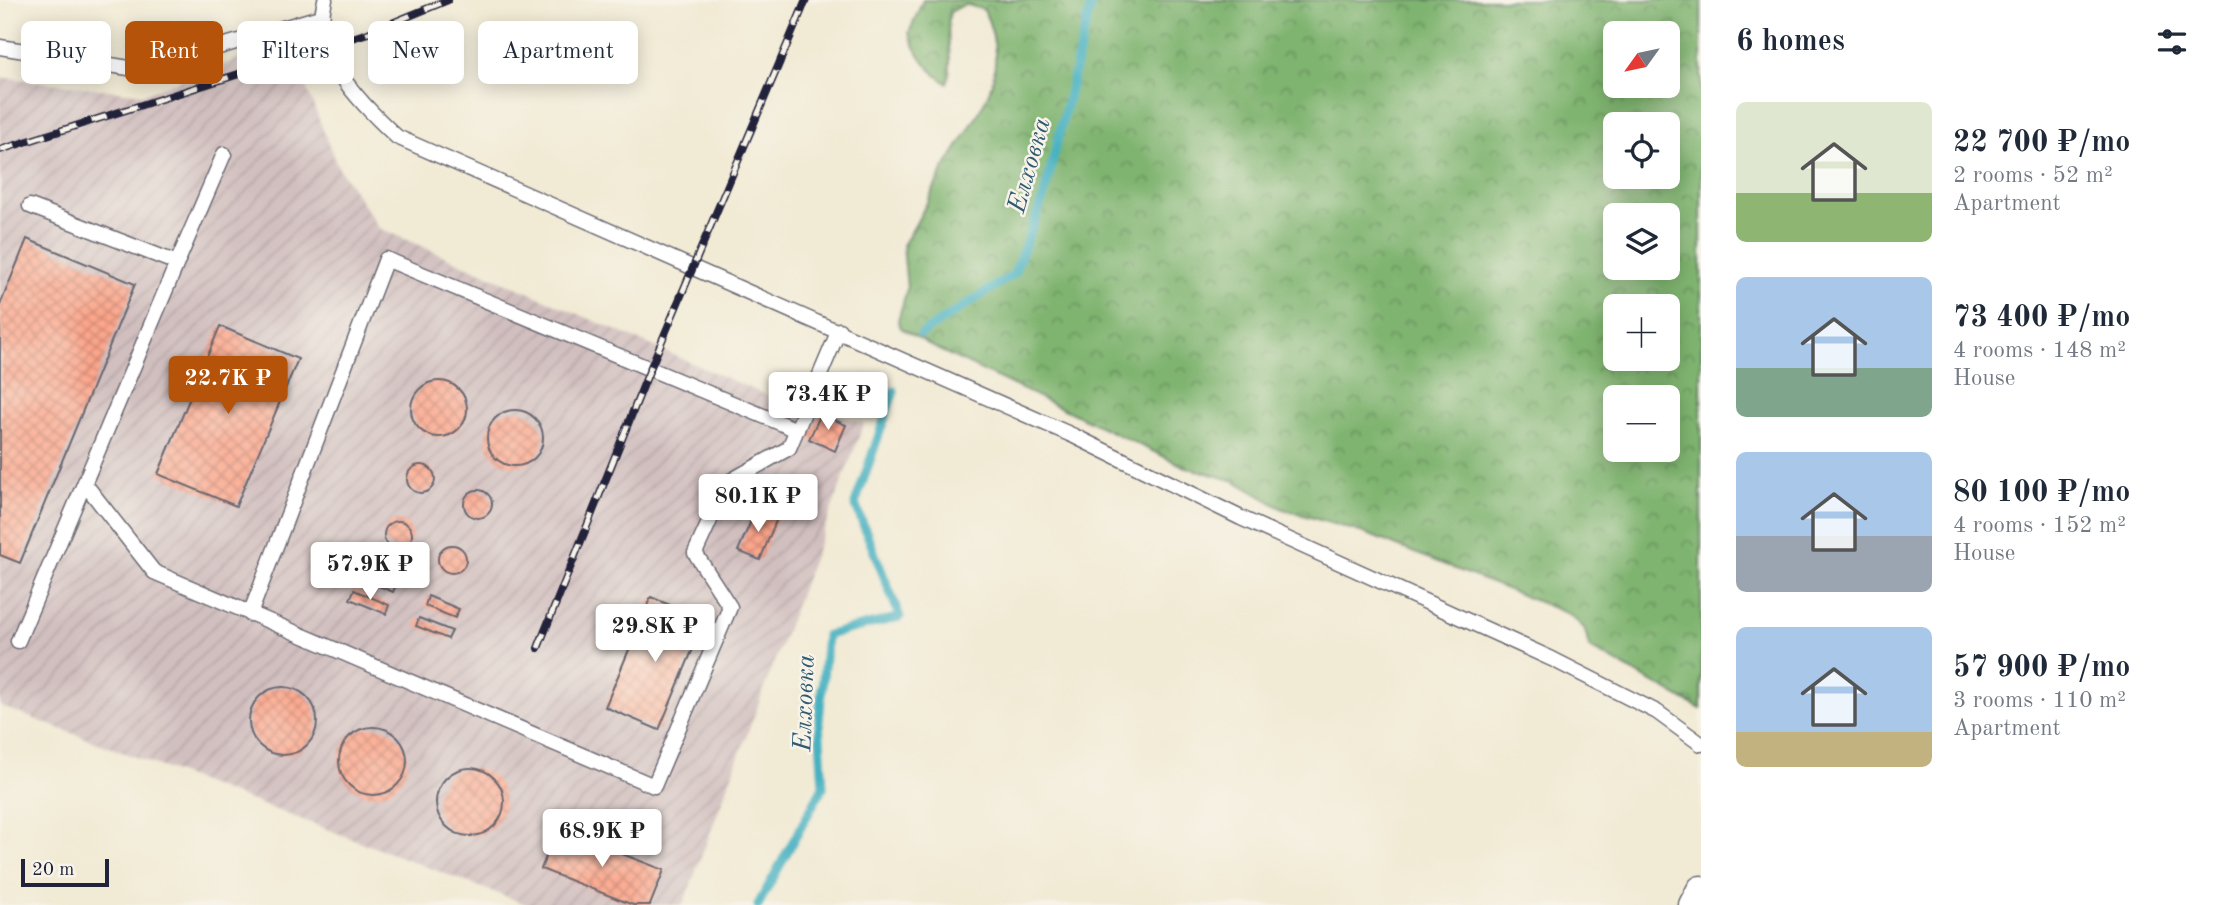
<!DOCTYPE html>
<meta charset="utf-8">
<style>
body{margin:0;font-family:"Old Standard TT",serif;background:#f6f6f7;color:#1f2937;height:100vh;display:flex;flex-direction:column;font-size:26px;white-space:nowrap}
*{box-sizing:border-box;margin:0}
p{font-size:23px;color:#747a83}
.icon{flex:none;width:38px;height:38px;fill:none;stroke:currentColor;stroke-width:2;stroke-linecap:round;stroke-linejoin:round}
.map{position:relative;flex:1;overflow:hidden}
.panel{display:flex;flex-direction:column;background:#fff;width:525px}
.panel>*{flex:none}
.hud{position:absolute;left:21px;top:21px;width:665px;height:63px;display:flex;gap:14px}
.needle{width:46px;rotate:237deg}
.buttons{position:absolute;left:1603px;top:21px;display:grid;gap:14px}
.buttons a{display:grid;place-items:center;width:77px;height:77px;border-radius:10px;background:#fff;box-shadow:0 4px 18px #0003;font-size:35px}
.scale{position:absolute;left:21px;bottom:18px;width:88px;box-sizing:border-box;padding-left:7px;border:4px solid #22223b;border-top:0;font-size:19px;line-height:24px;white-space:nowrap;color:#22223b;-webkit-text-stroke:5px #f7f3e8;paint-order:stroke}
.price{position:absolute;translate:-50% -60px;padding:0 16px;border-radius:7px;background:#fff;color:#222;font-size:23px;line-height:46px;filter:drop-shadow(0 2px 4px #0008)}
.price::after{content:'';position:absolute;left:50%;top:42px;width:21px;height:16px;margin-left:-10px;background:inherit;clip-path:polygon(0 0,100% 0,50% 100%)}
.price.current{background:#b45309;color:#fff}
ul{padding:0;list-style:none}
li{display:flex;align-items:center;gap:21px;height:175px;padding:0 35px}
li span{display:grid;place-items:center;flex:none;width:196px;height:140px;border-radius:10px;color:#555}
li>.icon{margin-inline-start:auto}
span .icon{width:84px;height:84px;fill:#fffc;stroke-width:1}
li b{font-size:30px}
h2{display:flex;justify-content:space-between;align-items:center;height:84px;padding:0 35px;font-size:30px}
.tag{padding:0 24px;border-radius:10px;background:#fff;box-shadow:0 4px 18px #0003;font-size:24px;line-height:63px}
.tag.current{background:#b45309;color:#fff}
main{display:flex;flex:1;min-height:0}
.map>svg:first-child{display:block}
.industrial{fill:url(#industrial-furrows)}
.forest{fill:url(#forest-crowns);stroke:#506b56;stroke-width:2;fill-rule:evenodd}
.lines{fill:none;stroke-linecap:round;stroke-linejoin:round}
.stream{stroke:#44b1c1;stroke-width:9}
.building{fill:url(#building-cross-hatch)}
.lane-casing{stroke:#6a6871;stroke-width:17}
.street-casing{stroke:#6a6871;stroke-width:31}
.lane{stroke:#fff;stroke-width:14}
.street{stroke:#fff;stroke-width:28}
.rail-casing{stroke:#22223b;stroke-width:8}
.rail{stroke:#f7f3e8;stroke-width:5;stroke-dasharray:16;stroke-linecap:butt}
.labels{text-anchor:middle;stroke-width:5;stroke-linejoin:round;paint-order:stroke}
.water-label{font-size:26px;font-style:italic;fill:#305b71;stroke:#f7f3e8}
</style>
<main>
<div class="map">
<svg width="1701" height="905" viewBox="0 0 1701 905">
<defs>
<pattern id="industrial-furrows" width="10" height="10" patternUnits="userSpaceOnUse" patternTransform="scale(1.75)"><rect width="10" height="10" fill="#d1bfbf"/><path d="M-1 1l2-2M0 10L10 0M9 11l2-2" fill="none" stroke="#b3a4a5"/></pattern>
<pattern id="forest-crowns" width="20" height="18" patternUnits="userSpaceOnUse" patternTransform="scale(1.75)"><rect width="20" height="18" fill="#7fb470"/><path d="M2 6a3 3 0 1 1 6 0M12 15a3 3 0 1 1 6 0" fill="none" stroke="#68925d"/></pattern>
<pattern id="building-cross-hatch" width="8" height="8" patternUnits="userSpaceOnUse" patternTransform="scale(1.75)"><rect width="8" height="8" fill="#fca68b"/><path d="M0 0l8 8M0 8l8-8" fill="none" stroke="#cc8773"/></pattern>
</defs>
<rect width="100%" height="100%" fill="#f7f3e8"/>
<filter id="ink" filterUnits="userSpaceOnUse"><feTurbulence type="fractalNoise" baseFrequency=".0143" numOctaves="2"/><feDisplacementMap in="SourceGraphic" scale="14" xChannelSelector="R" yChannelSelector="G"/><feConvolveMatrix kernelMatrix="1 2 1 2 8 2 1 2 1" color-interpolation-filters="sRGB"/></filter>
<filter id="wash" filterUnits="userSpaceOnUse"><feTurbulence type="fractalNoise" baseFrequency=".00686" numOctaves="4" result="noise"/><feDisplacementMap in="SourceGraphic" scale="28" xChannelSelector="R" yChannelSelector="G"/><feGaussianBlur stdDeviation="1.57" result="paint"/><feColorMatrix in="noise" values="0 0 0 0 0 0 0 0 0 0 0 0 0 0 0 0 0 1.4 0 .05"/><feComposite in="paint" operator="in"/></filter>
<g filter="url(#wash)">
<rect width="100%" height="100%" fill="#f1ead4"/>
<path class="industrial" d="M288,41L337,165L379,228L766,395L864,423L683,905H528L0,706V77L143,94Z"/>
<path class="forest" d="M923,0H1701V709L1590,648L1584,628L1569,614L1367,534L1283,509L1235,481L1186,467L937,349L901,328L898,320L907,289L903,245C920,220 930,195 944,169C957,147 986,106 992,83C999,57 995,34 984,10L965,4L950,12C944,37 955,60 947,83C929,72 916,53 909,33ZM1615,33H1668V86H1615ZM1615,124H1668V177H1615ZM1615,215H1668V268H1615ZM1615,306H1668V359H1615ZM1615,397H1668V450H1615Z"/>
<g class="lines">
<path class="stream" d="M921,334L1014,274L1044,196L1092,0
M758,905L823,787L819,721L827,635L900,617L855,504L894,391"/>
</g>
<g id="blocks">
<path class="building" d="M27,239L135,284L20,563L0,555V305Z
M220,326L298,359L236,506L158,474Z
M411 409a28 28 0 1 1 56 0a28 28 0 1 1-56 0Z
M487 438a28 28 0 1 1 56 0a28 28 0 1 1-56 0Z
M821,414L846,425L835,451L809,439Z
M407 479a14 14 0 1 1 28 0a14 14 0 1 1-28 0Z
M464 504a14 14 0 1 1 28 0a14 14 0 1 1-28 0Z
M757,507L778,516L760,560L738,551Z
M384 535a14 14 0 1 1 28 0a14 14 0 1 1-28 0Z
M438 559a14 14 0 1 1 28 0a14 14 0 1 1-28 0Z
M362,569L397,583L393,592L359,578Z
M354,590L389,605L386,614L350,599Z
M428,596L459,609L455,618L425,606Z
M651,597L705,620L659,730L605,707Z
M419,618L452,631L448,639L416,626Z
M249 721a34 34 0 1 1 68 0a34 34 0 1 1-68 0Z
M339 761a34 34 0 1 1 68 0a34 34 0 1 1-68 0Z
M436 802a34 34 0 1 1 68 0a34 34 0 1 1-68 0Z
M557,829L664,870L650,905H633L541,869Z"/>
</g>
</g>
<g filter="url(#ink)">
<use href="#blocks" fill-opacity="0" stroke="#6a6871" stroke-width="2"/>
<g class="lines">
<g class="lane-casing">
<path id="lane" d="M325,0C310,54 361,104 397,137L1074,436L1241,518L1552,659L1657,712L1701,744
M0,47L141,70L320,17
M177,263L224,154
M85,484L154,572L654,786L730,607L695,553L727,483L789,448L839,330
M250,614L386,259L797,430
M18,641L177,263L30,206"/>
</g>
<g class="street-casing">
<path id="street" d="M1693,905L1701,890"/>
</g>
<use href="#lane" class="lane"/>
<use href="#street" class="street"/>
<g class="rail-casing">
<path id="rail" d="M0,150L368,33L448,0
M538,648L650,369L806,0"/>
</g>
<use href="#rail" class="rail"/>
</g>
</g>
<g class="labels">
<g class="water-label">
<text transform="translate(1028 165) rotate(-74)" y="9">Елховка</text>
<text transform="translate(803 703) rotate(-88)" y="9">Елховка</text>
</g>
</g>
</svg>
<div class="buttons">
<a><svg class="needle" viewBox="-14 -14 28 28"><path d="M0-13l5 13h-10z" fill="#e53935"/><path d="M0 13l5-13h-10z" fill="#747a83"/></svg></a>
<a><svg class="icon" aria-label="locate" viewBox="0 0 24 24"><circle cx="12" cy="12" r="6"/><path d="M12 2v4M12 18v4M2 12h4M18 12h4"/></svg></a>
<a><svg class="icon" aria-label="layers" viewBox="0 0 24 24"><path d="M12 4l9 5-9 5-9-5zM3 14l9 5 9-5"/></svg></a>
<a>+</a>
<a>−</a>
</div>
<div class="scale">20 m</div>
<b class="price current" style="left:228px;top:416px">22.7K ₽</b>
<b class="price" style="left:828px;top:432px">73.4K ₽</b>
<b class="price" style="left:758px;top:534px">80.1K ₽</b>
<b class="price" style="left:370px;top:602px">57.9K ₽</b>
<b class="price" style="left:655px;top:664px">29.8K ₽</b>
<b class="price" style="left:602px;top:869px">68.9K ₽</b>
<div class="hud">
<a class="tag">Buy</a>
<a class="tag current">Rent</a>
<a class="tag">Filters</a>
<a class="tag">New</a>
<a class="tag">Apartment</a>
</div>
</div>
<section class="panel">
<h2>6 homes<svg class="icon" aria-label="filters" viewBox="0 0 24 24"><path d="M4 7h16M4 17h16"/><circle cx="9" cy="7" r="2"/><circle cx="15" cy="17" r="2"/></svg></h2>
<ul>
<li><span style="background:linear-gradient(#dfe7d0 65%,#8fb573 0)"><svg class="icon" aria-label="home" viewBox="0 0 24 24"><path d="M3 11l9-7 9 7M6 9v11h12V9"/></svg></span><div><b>22 700 ₽/mo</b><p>2 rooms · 52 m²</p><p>Apartment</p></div></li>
<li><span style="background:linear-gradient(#a9c7e8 65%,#7fa58c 0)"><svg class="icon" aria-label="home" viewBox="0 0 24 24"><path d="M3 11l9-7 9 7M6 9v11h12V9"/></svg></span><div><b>73 400 ₽/mo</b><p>4 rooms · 148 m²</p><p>House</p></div></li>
<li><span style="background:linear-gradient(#a9c7e8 60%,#9aa5b1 0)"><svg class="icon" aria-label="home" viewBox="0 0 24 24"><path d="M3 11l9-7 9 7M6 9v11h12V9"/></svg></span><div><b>80 100 ₽/mo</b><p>4 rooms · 152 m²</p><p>House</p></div></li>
<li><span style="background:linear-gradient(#a9c7e8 75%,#c2b280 0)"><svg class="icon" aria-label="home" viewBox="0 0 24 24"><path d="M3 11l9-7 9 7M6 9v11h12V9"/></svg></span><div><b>57 900 ₽/mo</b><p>3 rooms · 110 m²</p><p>Apartment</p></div></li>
</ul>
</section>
</main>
